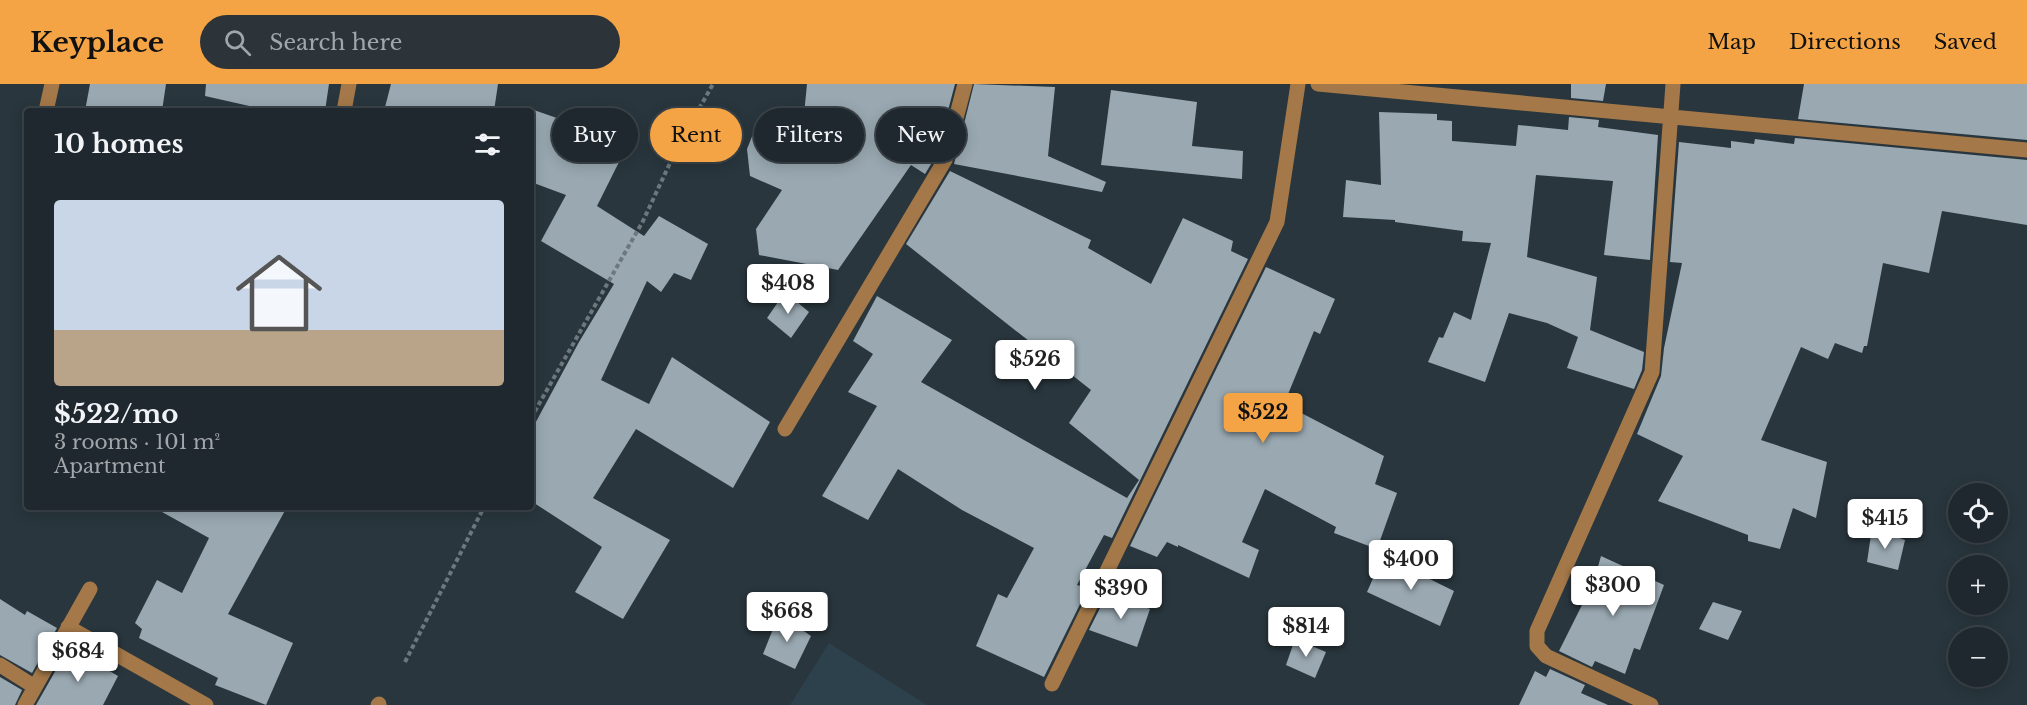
<!DOCTYPE html>
<meta charset="utf-8">
<style>
body{margin:0;font-family:"Libre Baskerville",serif;background:#2c343a;color:#f1f3f6;height:100vh;display:flex;flex-direction:column;font-size:22px;white-space:nowrap}
*{box-sizing:border-box;margin:0}
p{font-size:20px;color:#a1a6aa}
.icon{flex:none;width:33px;height:33px;fill:none;stroke:currentColor;stroke-width:2;stroke-linecap:round;stroke-linejoin:round}
.map{position:relative;flex:1;overflow:hidden}
.drawer{position:absolute;left:24px;top:24px;width:510px;height:402px;display:flex;flex-direction:column;background:#1f282e;border-radius:6px;box-shadow:0 3px 15px #0003,0 0 0 2px #3c444a}
.drawer>*{flex:none}
.banner{position:absolute;left:552px;top:24px;width:570px;height:54px;display:flex;gap:12px}
.buttons{position:absolute;left:1948px;top:399px;display:grid;gap:12px}
.buttons a{display:grid;place-items:center;width:60px;height:60px;border-radius:50%;background:#1f282e;box-shadow:0 3px 15px #0003,0 0 0 2px #3c444a;font-size:30px}
.price{position:absolute;translate:-50% -51px;padding:0 14px;border-radius:6px;background:#fff;color:#222;font-size:20px;line-height:39px;filter:drop-shadow(0 2px 3px #0008)}
.price::after{content:'';position:absolute;left:50%;top:36px;width:18px;height:14px;margin-left:-9px;background:inherit;clip-path:polygon(0 0,100% 0,50% 100%)}
.price.current{background:#f4a444;color:#111}
ul{padding:0;list-style:none}
li{display:grid;align-content:center;gap:12px;height:318px;padding:0 30px}
li span{display:grid;place-items:center;height:186px;border-radius:6px;color:#555}
li>.icon{margin-inline-start:auto}
span .icon{width:108px;height:108px;fill:#fffc;stroke-width:1}
li b{font-size:26px}
h2{display:flex;justify-content:space-between;align-items:center;height:72px;padding:0 30px;font-size:26px}
.pill{padding:0 21px;border-radius:27px;background:#1f282e;box-shadow:0 3px 15px #0003,0 0 0 2px #3c444a;font-size:21px;line-height:54px}
.pill.current{background:#f4a444;color:#111}
header{display:flex;align-items:center;gap:36px;box-sizing:border-box;height:84px;padding:0 30px;background:#f4a444;color:#111}
header strong{font-size:28px}
nav{display:flex;gap:33px;margin-inline-start:auto;font-size:21px}
.search{width:420px;height:54px;background:#2c343a;display:flex;align-items:center;gap:15px;box-sizing:border-box;padding:0 21px;border-radius:33px;color:#a1a6aa;font-size:22px}
.map>svg:first-child{display:block}
.built{fill:#2d414c}
.building{fill:#99a8b1}
.lines{fill:none;stroke-linecap:round;stroke-linejoin:round}
.path{stroke:#6c787e;stroke-width:4;stroke-dasharray:4.5 3;stroke-linecap:butt}
.minor{stroke:#a47848;stroke-width:15}
</style>
<header>
<strong>Keyplace</strong>
<div class="search"><svg class="icon" aria-label="search" viewBox="0 0 24 24"><circle cx="10" cy="10" r="6"/><path d="M15 15l6 6"/></svg>Search here</div>
<nav><a>Map</a><a>Directions</a><a>Saved</a></nav>
</header>
<div class="map">
<svg width="2027" height="621" viewBox="0 0 2027 621">
<rect width="100%" height="100%" fill="#29363d"/>
<path class="built" d="M829,559L927,621H790Z"/>
<path class="building" d="M90,0H166L162,27H85Z
M206,0H329L325,27H272L205,12Z
M391,0H498L494,27H384Z
M807,0H955L936,72L925,90L911,81L838,186L759,171L756,145L782,106L750,92L747,65L757,40L801,61Z
M974,0L1055,3L1048,72L1106,98L1102,108L954,80Z
M1571,0H1606L1603,17L1571,14Z
M1804,0H2027V56L1798,35Z
M1111,6L1197,18L1192,62L1243,67L1242,95L1101,81Z
M586,23L636,44L597,122L644,152L659,132L708,160L691,196L674,189L661,208L647,197L601,296L649,320L672,273L770,338L733,404L636,345L593,414L670,456L623,535L575,508L602,463L531,417V347L579,258L614,200L541,157L566,111L531,98V25L577,41Z
M1379,28L1437,30V36L1452,37V57L1516,62L1518,41L1568,46L1569,33L1599,36L1598,43L1658,51L1650,176L1604,171L1613,97L1536,91L1527,173L1597,193L1590,246L1644,268L1642,286L1634,305L1567,284L1578,253L1547,239L1509,229L1485,298L1428,278L1439,253L1443,254L1454,228L1471,236L1491,159L1462,157L1463,147L1395,138V136L1343,133L1346,96L1381,101Z
M1795,54L2027,76V141L1942,127L1929,189L1883,179L1867,262H1864L1862,269L1835,259L1828,275L1801,263L1761,356L1827,378L1816,434L1793,424L1780,465L1748,457V451L1658,417L1683,372L1637,350L1661,292L1664,264L1682,179L1670,178L1679,58L1731,64V57L1754,60L1755,55L1794,60Z
M950,87L1091,156L1088,164L1151,200L1183,134L1233,157L1231,167L1248,175L1112,454L1104,451L1077,501L1088,504L1044,593L976,562L998,510L1007,514L1034,464L962,426L898,385L868,436L822,412L877,322L848,308L873,270L853,257L877,212L952,256L921,298L1127,414L1139,396L1069,339L1091,306L906,160Z
M1266,183L1335,215L1320,250L1314,247L1284,320L1384,372L1375,400L1397,409L1377,465L1334,449L1336,443L1265,405L1242,458L1259,466L1249,494L1178,461V463L1167,458L1157,473L1130,462Z
M785,208L809,228L791,254L767,234Z
M153,423H287L228,530L293,559L266,621L215,601L218,594L139,554L142,545L135,539L157,496L182,509L209,454Z
M1872,444L1905,456L1898,486L1867,478Z
M1383,472L1454,507L1440,542L1367,508Z
M1601,472L1664,501L1640,566L1634,564L1625,590L1595,577L1592,583L1559,567L1594,497Z
M1107,510L1150,525L1137,563L1089,546Z
M0,515L25,531L27,527L57,544L32,589L0,571Z
M1713,518L1742,527L1728,556L1699,545Z
M779,530L811,552L795,585L763,570Z
M1295,555L1326,568L1315,594L1286,581Z
M69,563L118,592L103,621H36Z
M1550,585L1585,601L1581,609L1608,621H1519L1535,587L1546,593Z
M0,593L22,606L15,621H0Z"/>
<g class="lines">
<path class="path" d="M531,334L643,137L677,64L713,0
M405,578L484,423"/>
<path class="minor" d="M1318,0L2027,66
M46,27L52,0
M344,27L349,0
M785,345L945,76L965,0
M68,543L206,621
M0,581L35,603
M1052,600L1277,138L1298,0
M25,621L90,505
M378,621L379,620
M1651,621L1546,572L1537,562V547L1652,288L1673,0"/>
</g>
</svg>
<div class="buttons">
<a><svg class="icon" aria-label="locate" viewBox="0 0 24 24"><circle cx="12" cy="12" r="6"/><path d="M12 2v4M12 18v4M2 12h4M18 12h4"/></svg></a>
<a>+</a>
<a>−</a>
</div>
<b class="price" style="left:788px;top:231px">$408</b>
<b class="price" style="left:1035px;top:307px">$526</b>
<b class="price current" style="left:1263px;top:360px">$522</b>
<b class="price" style="left:1885px;top:466px">$415</b>
<b class="price" style="left:1411px;top:507px">$400</b>
<b class="price" style="left:1613px;top:533px">$300</b>
<b class="price" style="left:1121px;top:536px">$390</b>
<b class="price" style="left:787px;top:559px">$668</b>
<b class="price" style="left:1306px;top:574px">$814</b>
<b class="price" style="left:78px;top:599px">$684</b>
<div class="banner">
<a class="pill">Buy</a>
<a class="pill current">Rent</a>
<a class="pill">Filters</a>
<a class="pill">New</a>
</div>
<section class="drawer">
<h2>10 homes<svg class="icon" aria-label="filters" viewBox="0 0 24 24"><path d="M4 7h16M4 17h16"/><circle cx="9" cy="7" r="2"/><circle cx="15" cy="17" r="2"/></svg></h2>
<ul>
<li><span style="background:linear-gradient(#c9d6e8 70%,#b9a48a 0)"><svg class="icon" aria-label="home" viewBox="0 0 24 24"><path d="M3 11l9-7 9 7M6 9v11h12V9"/></svg></span><div><b>$522/mo</b><p>3 rooms · 101 m²</p><p>Apartment</p></div></li>
</ul>
</section>
</div>
